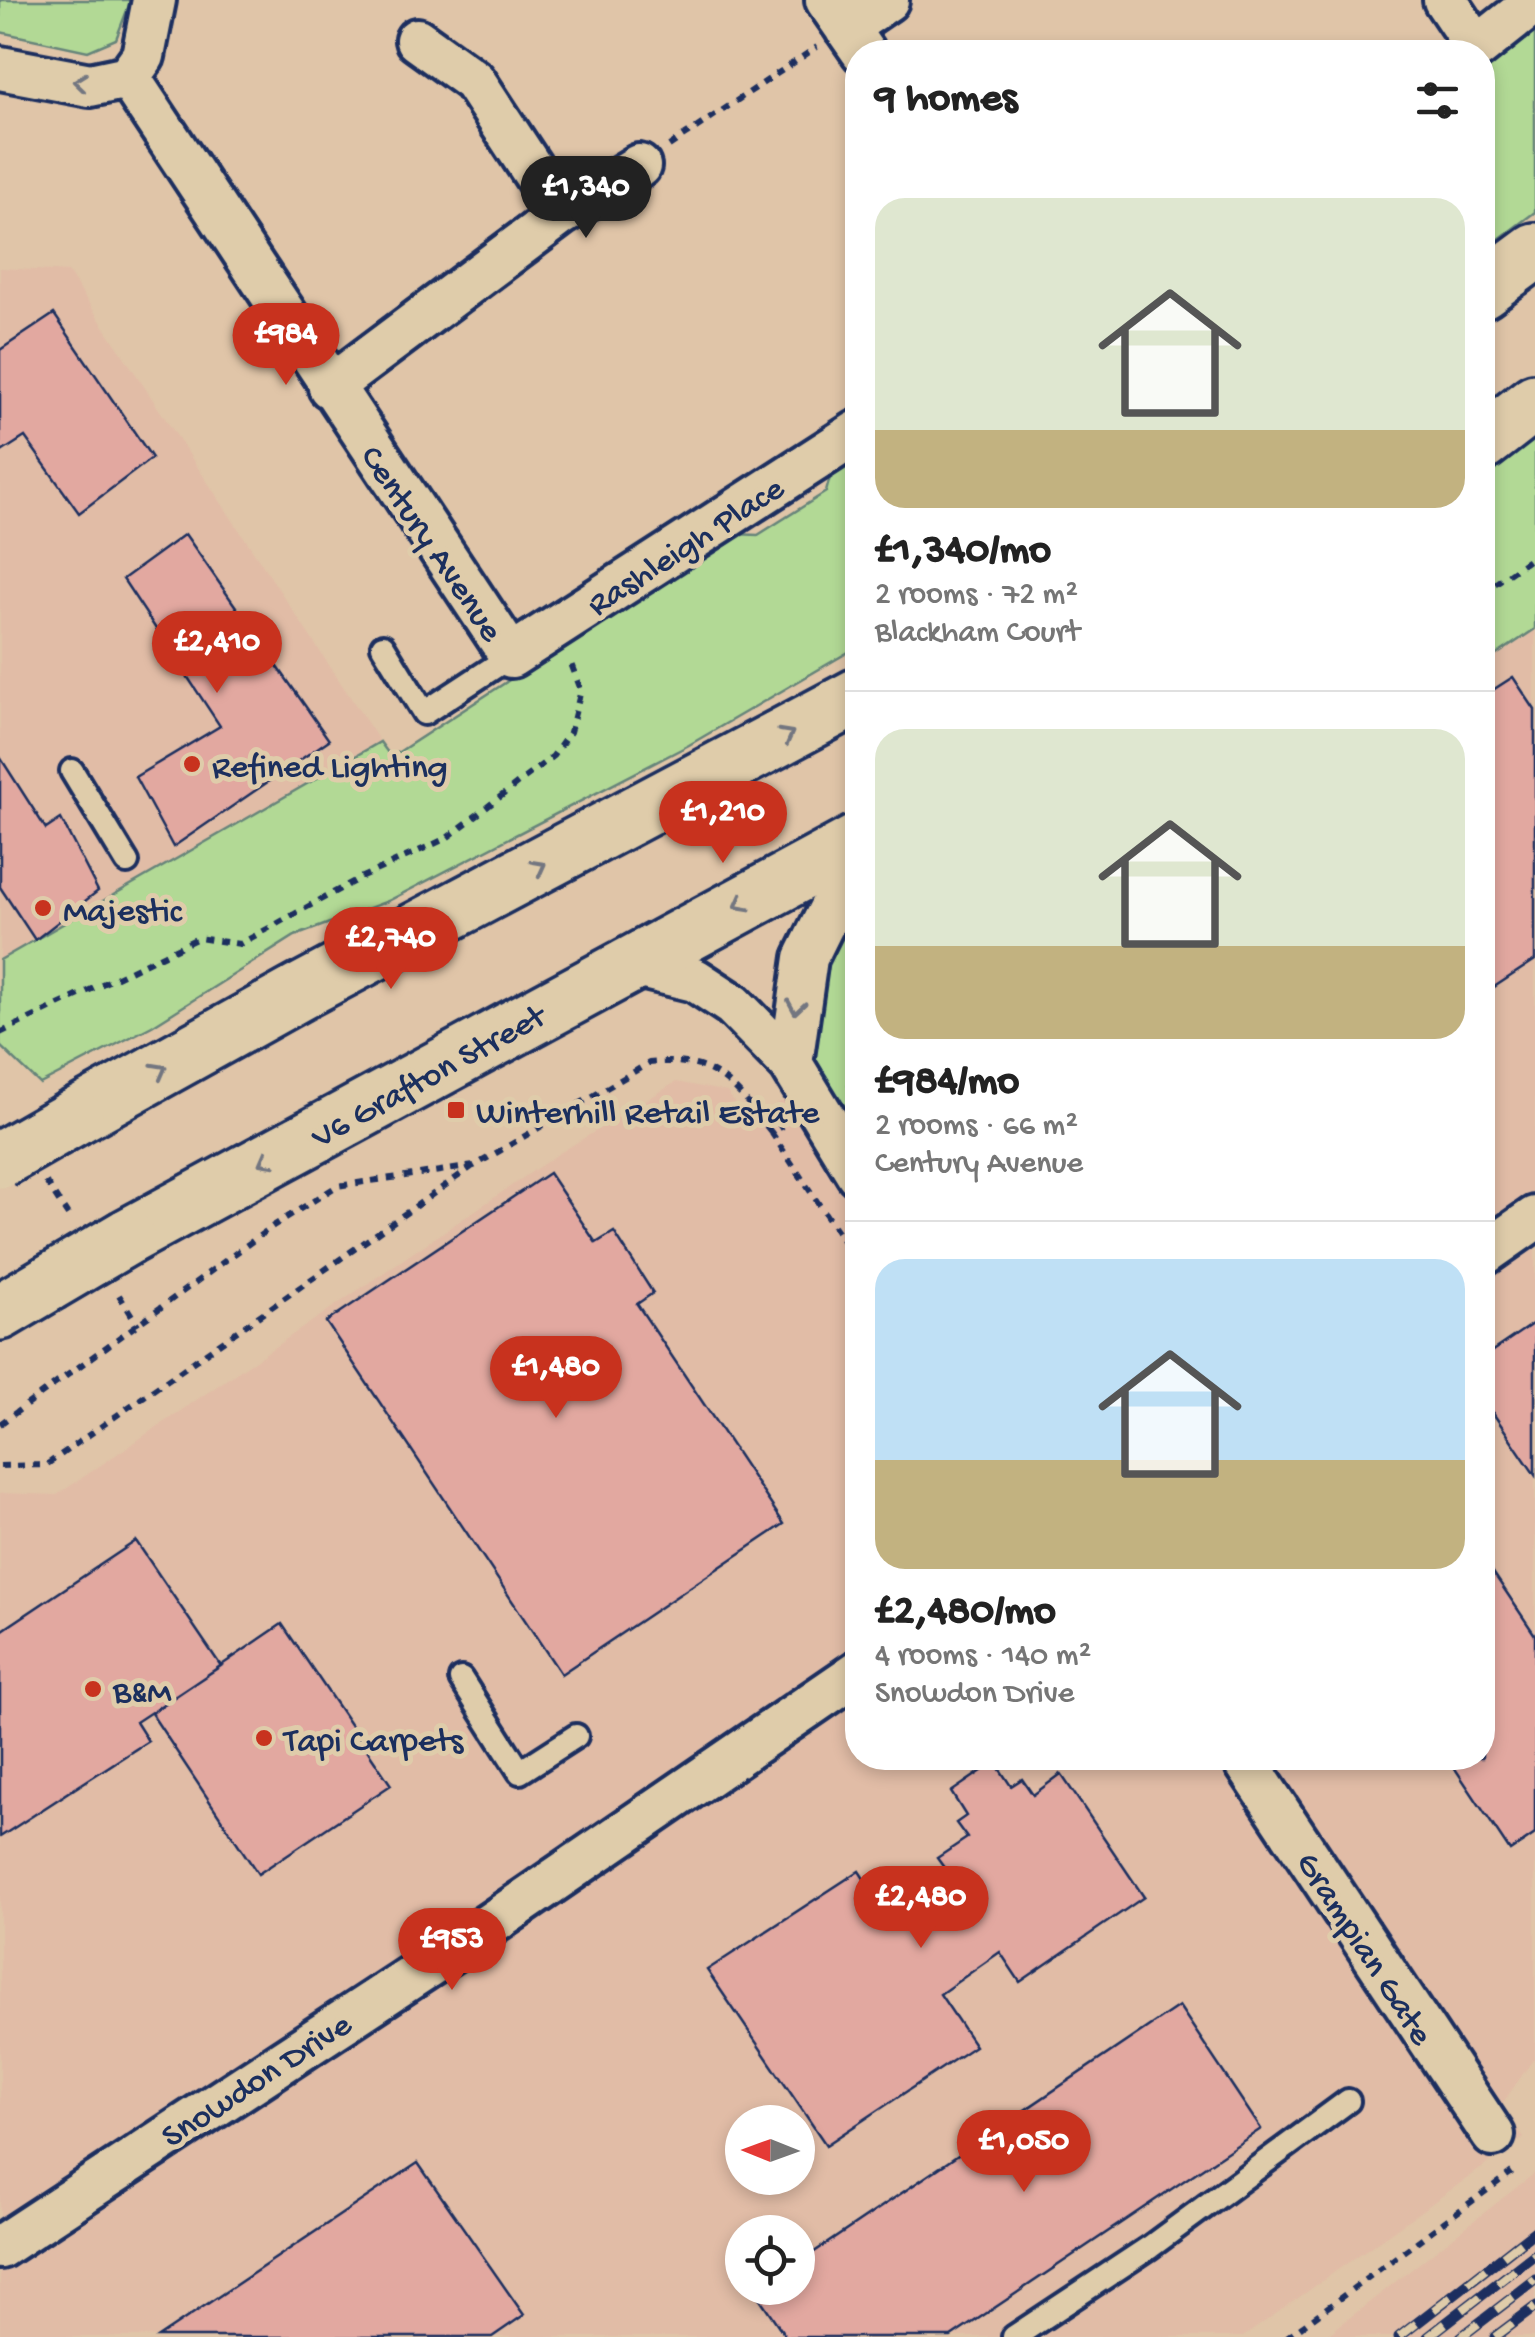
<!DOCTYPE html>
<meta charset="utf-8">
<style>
body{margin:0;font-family:"Gochi Hand",sans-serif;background:#f2f2f2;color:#222;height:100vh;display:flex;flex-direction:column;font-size:38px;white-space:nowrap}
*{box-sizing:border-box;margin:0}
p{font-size:32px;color:#767676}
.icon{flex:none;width:55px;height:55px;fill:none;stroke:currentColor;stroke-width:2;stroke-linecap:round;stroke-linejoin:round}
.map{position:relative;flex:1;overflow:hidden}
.side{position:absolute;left:845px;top:40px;width:650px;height:1730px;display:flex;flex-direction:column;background:#fff;border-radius:40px;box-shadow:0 5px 15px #0003}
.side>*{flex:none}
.needle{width:65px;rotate:271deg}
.fabs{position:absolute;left:725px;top:2105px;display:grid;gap:20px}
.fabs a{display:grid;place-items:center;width:90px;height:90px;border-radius:50%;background:#fff;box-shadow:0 5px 15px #0003;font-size:50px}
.price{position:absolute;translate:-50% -85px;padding:0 22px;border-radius:35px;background:#c8321e;color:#fff;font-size:32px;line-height:65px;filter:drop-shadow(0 2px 5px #0008)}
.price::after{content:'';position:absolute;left:50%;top:60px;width:30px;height:22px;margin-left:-15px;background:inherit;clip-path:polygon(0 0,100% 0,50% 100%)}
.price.active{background:#222;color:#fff}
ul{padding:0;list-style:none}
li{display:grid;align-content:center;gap:20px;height:530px;padding:0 30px}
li+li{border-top:2px solid #e0e0e0}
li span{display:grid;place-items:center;height:310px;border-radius:30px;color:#555}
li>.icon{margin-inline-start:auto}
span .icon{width:180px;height:180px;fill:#fffc;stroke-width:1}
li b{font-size:42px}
h2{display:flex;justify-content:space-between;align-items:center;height:120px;padding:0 30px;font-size:42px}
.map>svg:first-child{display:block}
.built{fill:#e1bca6;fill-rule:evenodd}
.green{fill:#b2d995;stroke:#66847a;stroke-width:2.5}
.building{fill:#e2a8a0;stroke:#1b2f5e;stroke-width:2.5}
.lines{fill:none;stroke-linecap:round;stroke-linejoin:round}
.service-casing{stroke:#1b2f5e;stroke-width:30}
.minor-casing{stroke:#1b2f5e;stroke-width:50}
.tertiary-casing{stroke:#1b2f5e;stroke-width:62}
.path{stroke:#1b2f5e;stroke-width:6;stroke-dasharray:8 8;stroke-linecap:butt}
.service{stroke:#dfccaa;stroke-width:22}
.minor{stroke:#dfccaa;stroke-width:42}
.tertiary{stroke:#dfccaa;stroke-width:55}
.rail-casing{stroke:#1b2f5e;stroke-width:11}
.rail{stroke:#dfccaa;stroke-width:8;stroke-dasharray:22;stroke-linecap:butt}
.tertiary-bridge-casing{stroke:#1b2f5e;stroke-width:62;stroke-linecap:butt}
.tertiary-bridge{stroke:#dfccaa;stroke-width:55}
.oneway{stroke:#737680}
.poi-dot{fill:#c8321e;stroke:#dfccaa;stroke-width:4}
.labels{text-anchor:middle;stroke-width:10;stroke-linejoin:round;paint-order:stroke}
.street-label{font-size:35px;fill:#1b2f5e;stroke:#dfccaa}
.poi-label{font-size:35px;fill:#1b2f5e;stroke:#dfccaa;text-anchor:start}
</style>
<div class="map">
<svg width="1535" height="2337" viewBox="0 0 1535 2337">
<rect width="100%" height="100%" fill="#e0c5a8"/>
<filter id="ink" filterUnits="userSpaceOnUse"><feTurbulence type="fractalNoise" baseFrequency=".01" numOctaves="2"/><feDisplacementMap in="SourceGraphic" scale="20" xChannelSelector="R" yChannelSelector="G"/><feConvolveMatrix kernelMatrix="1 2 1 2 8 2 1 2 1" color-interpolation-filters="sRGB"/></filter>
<g filter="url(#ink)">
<path class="built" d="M0,268L68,272L380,742L0,960Z
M1535,584V2057L1502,2104L1524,2138L1243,2337H0V1493L57,1495L558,1154L676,1082L727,1092L746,1121L857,1059L858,1758H1482V623ZM742,2122H798V2178H742ZM742,2232H798V2288H742Z
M1535,2173V2337H1325Z"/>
<path class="green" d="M0,0H131L116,39L88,51L0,32Z
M1535,27V212L1483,251V63Z
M1535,420V629L1483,664V461Z
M857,453V647L689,745L388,901L295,936L152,1026L40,1084L0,1046V960L380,742L391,757L734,534L758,535L826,492L832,470Z
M857,904V1101L838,1114L816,1073L813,1053L829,946Z"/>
<path class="building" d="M54,314L152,458L79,513L25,437L0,453V350Z
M185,534L329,740L173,847L135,777L220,726L123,579Z
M1513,677L1535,710V960L1482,995V697Z
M0,757L46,829L61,819L98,891L35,940L0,887Z
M549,1173L596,1243L614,1232L653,1293L637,1304L784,1524L561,1674L326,1322Z
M1535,1322V1475L1482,1397V1358Z
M136,1541L221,1666L136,1722L148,1741L0,1837V1632Z
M1482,1556L1535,1635V1834L1510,1851L1448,1758H1482Z
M282,1624L391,1785L258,1874L151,1713Z
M995,1762L1011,1786L1022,1779L1033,1795L1061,1774L1144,1897L1020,1982L1000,1952L940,1994L975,2046L826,2145L707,1970L859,1871L896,1928L958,1887L937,1858L967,1838L956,1823L966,1816L951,1792Z
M1179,2006L1261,2129L951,2337H786L755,2291L798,2288V2263Z
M418,2163L524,2315L492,2337H158Z"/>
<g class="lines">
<g class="service-casing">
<path id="service" d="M383,646L424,713L511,656
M72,771L127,862
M461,1679L520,1772L576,1736
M1014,2337L1150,2247L1348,2101"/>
</g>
<g class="minor-casing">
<path id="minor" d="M827,0L863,52
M1445,0L1477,48L1470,52
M846,28L887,0
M1477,48L1535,2
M0,68L90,85L128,77L143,56L154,0
M128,77L511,656L858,432
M561,214L639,166
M330,387L561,214L474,81L417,40
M628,964L695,980L733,1005L791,1064L858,1174
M791,1064L806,958L858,853
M1482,1255L1535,1218
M1243,1758L1493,2135
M0,2247L457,1947L858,1672"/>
</g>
<g class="tertiary-casing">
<path id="tertiary" d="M1482,290L1535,251
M1482,443L1535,402
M75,1117L300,992L858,696
M127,1237L858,842
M0,1312L49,1283"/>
</g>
<path class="path" d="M669,146L817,47
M1482,593L1535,555
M0,1033L198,938L240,944L360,878L447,838L553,756L570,732L581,690L570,661
M849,1087L858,1065
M771,1132L858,1263
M46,1182L69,1217
M119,1295L138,1325
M0,1424L273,1226L337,1186L474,1166L649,1063C716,1056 733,1084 771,1132L782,1126
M0,1466L46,1465L473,1166
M1287,2337L1512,2172"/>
<use href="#service" class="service"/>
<use href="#minor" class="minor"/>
<use href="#tertiary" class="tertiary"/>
<g class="rail-casing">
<path id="rail" d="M1399,2337L1535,2231
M1428,2337L1535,2254
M1461,2337L1535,2280
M1495,2337L1535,2307"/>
</g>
<use href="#rail" class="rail"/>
<g class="tertiary-bridge-casing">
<path id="tertiary-bridge" d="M0,1160L75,1117
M49,1283L127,1237"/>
</g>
<use href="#tertiary-bridge" class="tertiary-bridge"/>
</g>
<defs><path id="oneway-chevron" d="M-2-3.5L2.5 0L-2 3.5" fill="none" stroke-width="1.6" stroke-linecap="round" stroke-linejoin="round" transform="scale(2.5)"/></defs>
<g class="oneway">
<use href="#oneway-chevron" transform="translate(80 82) rotate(-174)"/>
<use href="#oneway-chevron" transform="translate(787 735) rotate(-29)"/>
<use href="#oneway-chevron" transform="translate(539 867) rotate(-28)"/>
<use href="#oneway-chevron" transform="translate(741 904) rotate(152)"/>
<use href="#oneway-chevron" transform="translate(796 1007) rotate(99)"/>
<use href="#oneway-chevron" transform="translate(160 1070) rotate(-29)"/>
<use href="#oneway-chevron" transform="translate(266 1161) rotate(151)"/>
</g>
</g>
<g class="poi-dot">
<circle cx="192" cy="764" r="10"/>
<circle cx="43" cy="908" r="10"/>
<rect x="446" y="1100" width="20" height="20" rx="5"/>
<circle cx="93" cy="1689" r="10"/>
<circle cx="264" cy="1738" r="10"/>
</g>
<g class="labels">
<g class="street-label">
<text transform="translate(434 542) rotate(56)" y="12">Century Avenue</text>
<text transform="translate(684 544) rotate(-33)" y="12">Rashleigh Place</text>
<text transform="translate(427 1074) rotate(-29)" y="12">V6 Grafton Street</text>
<text transform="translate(1367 1947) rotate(57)" y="12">Grampian Gate</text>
<text transform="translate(255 2078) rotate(-33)" y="12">Snowdon Drive</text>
</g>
<g class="poi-label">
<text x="212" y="776">Refined Lighting</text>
<text x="63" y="920">Majestic</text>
<text x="476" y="1122">Winterhill Retail Estate</text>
<text x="113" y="1701">B&amp;M</text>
<text x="284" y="1750">Tapi Carpets</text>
</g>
</g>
</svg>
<div class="fabs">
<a><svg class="needle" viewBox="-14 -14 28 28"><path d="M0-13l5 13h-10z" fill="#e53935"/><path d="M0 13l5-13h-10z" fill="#767676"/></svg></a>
<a><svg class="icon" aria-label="locate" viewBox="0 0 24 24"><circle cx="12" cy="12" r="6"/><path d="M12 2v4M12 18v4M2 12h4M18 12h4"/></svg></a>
</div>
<b class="price active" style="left:586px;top:241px">£1,340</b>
<b class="price" style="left:286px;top:388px">£984</b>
<b class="price" style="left:217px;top:696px">£2,410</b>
<b class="price" style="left:723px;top:866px">£1,210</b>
<b class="price" style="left:391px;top:992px">£2,740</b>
<b class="price" style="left:556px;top:1421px">£1,480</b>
<b class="price" style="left:921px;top:1951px">£2,480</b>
<b class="price" style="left:452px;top:1993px">£953</b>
<b class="price" style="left:1024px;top:2195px">£1,050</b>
<section class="side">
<h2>9 homes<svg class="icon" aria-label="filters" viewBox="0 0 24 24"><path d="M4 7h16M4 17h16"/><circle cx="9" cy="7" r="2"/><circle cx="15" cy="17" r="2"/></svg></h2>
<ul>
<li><span style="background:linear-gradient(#dfe7d0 75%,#c2b280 0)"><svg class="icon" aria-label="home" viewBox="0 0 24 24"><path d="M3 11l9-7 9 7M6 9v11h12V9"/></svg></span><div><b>£1,340/mo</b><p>2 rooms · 72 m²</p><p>Blackham Court</p></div></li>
<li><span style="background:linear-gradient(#dfe7d0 70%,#c2b280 0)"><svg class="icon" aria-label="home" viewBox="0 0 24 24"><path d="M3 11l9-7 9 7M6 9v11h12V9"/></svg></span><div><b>£984/mo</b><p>2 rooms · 66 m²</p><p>Century Avenue</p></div></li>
<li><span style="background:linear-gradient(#bfe0f5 65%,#c2b280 0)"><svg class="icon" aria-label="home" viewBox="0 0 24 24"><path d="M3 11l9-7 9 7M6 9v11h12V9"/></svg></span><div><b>£2,480/mo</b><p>4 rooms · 140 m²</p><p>Snowdon Drive</p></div></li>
</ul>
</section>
</div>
